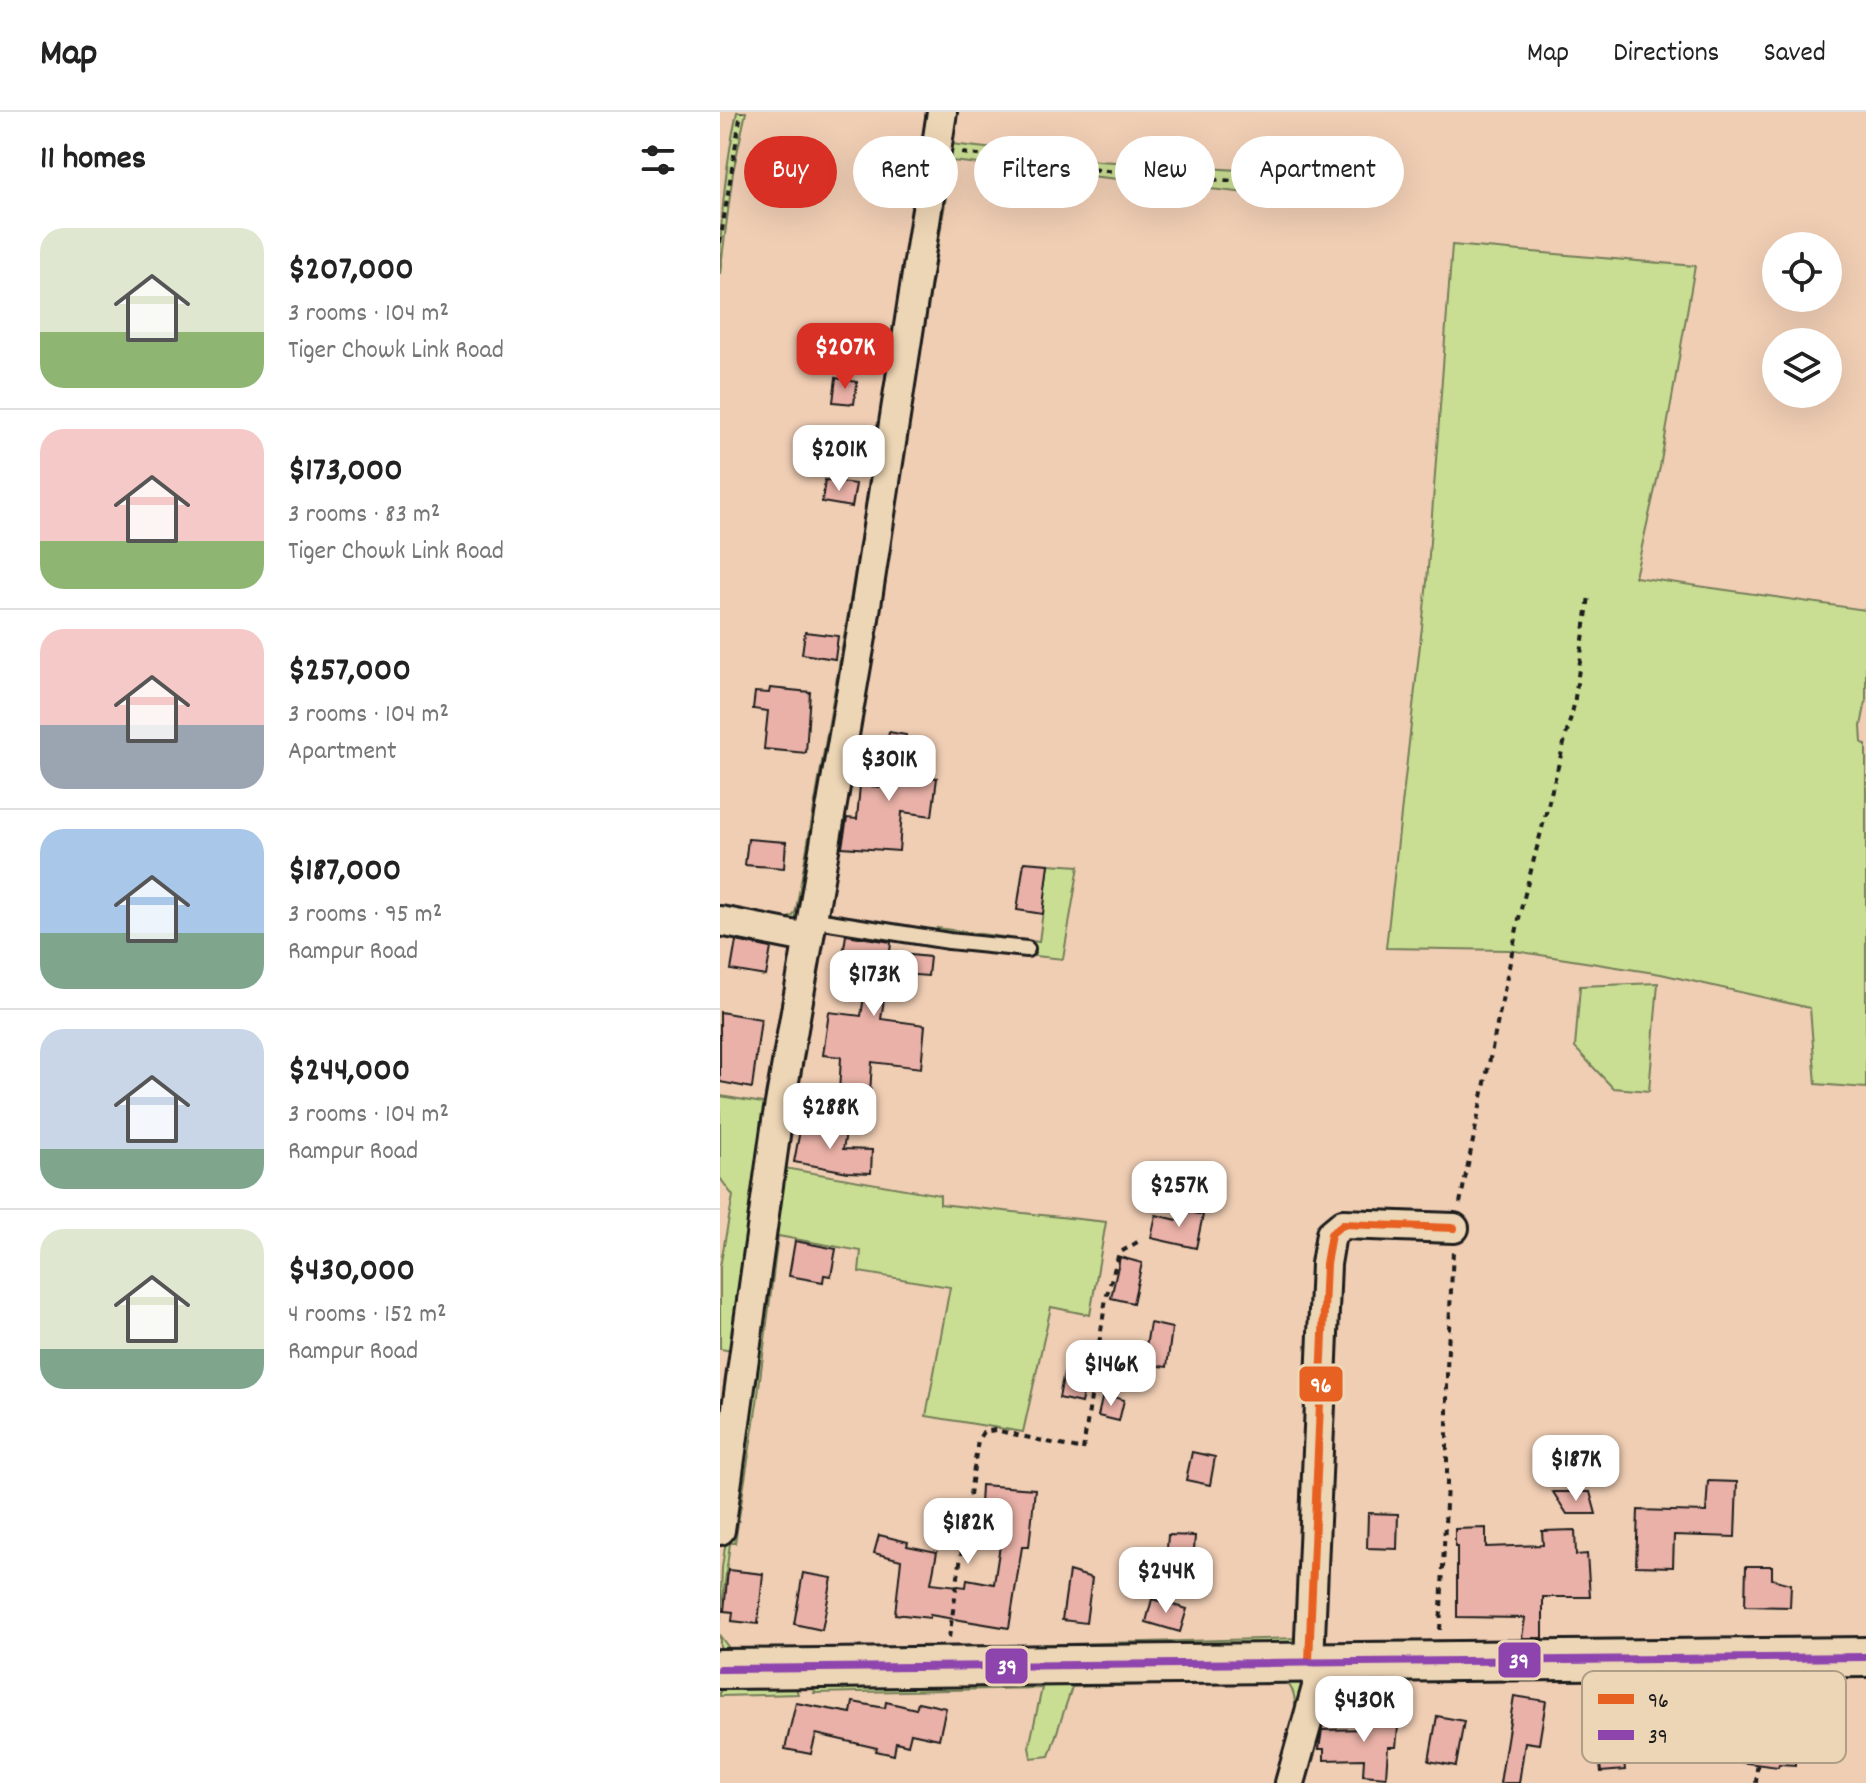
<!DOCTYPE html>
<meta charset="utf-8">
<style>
body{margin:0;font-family:Dekko,sans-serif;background:#f6f6f6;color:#222;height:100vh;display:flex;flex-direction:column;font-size:30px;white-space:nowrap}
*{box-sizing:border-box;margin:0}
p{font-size:26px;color:#767676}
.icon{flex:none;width:44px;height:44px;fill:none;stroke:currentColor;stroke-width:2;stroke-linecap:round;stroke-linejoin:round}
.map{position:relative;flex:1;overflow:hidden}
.details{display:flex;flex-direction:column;background:#fff;width:720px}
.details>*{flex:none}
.top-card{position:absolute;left:24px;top:24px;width:760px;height:72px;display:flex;gap:16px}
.tools{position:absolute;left:1042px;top:120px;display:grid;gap:16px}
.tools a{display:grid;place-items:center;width:80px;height:80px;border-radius:50%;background:#fff;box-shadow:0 8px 32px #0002;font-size:40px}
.price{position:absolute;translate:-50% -68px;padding:0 18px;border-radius:16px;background:#fff;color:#222;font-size:26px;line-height:52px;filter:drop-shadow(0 2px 4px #0008)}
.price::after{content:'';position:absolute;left:50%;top:48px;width:24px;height:18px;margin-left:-12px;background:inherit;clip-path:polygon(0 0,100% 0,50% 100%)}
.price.active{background:#d93025;color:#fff}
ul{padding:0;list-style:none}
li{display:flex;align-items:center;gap:24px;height:200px;padding:0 40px}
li+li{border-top:2px solid #e0e0e0}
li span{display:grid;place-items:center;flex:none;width:224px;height:160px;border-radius:24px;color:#555}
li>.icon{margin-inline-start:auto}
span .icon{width:96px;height:96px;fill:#fffc;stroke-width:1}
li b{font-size:34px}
h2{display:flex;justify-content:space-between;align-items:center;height:96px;padding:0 40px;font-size:34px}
.pill{padding:0 28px;border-radius:36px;background:#fff;box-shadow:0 8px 32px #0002;font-size:28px;line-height:72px}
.pill.active{background:#d93025;color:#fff}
header{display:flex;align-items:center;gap:48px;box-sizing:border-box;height:112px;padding:0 40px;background:#fff;border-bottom:2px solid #e0e0e0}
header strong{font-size:38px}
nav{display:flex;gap:44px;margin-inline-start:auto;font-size:28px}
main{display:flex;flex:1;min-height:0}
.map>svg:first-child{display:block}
.green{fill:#cade93;stroke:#737d58;stroke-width:2}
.building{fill:#e9b1a7;stroke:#1c1c1c;stroke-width:2}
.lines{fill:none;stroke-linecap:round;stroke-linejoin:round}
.lane-casing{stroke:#1c1c1c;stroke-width:20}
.street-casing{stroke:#1c1c1c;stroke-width:34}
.secondary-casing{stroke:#1c1c1c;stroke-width:44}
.path{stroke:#1c1c1c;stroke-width:4;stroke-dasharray:6 6;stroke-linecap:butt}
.lane{stroke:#edd6b5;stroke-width:14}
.street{stroke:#edd6b5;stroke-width:28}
.secondary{stroke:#edd6b5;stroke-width:38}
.bus-1-casing{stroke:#edd6b5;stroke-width:14}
.bus-2-casing{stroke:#edd6b5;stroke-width:14}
.bus-1{stroke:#e76122;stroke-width:8}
.bus-2{stroke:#8e44ad;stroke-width:8}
.key{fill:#edd6b5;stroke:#ae9e87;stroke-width:2}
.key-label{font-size:22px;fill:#1c1c1c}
.line-badge{stroke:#edd6b5;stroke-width:3}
.badge-label{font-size:22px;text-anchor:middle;font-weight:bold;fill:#fff}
</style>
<header>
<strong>Map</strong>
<nav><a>Map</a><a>Directions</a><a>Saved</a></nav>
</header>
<main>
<section class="details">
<h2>11 homes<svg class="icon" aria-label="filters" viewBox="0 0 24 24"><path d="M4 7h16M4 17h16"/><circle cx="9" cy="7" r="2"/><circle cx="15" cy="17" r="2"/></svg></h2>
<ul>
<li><span style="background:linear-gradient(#dfe7d0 65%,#8fb573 0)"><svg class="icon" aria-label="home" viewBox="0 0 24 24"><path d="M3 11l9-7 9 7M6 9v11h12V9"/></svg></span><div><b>$207,000</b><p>3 rooms · 104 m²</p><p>Tiger Chowk Link Road</p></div></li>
<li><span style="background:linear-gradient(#f6c9c9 70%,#8fb573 0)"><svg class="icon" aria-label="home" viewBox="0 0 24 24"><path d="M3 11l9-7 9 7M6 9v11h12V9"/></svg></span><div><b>$173,000</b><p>3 rooms · 83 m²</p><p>Tiger Chowk Link Road</p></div></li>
<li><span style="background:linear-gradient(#f6c9c9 60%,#9aa5b1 0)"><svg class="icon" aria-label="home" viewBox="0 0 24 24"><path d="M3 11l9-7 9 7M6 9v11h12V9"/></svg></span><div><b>$257,000</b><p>3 rooms · 104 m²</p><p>Apartment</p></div></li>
<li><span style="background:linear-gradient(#a9c7e8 65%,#7fa58c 0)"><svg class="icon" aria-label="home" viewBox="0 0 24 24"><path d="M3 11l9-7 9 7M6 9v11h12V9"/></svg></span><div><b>$187,000</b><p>3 rooms · 95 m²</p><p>Rampur Road</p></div></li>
<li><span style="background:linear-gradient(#c9d6e8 75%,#7fa58c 0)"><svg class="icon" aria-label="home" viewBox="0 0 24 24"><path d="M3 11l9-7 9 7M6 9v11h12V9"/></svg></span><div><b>$244,000</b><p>3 rooms · 104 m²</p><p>Rampur Road</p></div></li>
<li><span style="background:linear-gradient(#dfe7d0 75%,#7fa58c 0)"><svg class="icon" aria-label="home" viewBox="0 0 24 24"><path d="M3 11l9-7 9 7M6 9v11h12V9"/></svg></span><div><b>$430,000</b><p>4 rooms · 152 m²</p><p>Rampur Road</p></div></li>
</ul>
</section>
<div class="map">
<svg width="1146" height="1671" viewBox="0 0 1146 1671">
<rect width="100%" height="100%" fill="#f0ceb4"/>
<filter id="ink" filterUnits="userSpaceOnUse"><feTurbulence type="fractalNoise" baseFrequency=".0125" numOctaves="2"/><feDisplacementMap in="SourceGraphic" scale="16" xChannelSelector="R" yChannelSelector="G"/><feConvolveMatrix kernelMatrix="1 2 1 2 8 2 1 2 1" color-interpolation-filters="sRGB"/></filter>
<g filter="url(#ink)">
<path class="green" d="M17,0H26L13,60L0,162C0,105 5,56 17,0Z
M209,0L165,302L78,811L0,798L66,807L73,804L76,798L127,508Z
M231,32L379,49L548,60L545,83L232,49L153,527L103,799L64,1056L220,1083V1092L386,1110L370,1203L331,1195L303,1320L206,1304L230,1175L139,1160L141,1139L58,1124L37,1291L15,1431H10L0,1509L2,1456L59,1055Z
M732,133L975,154L940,355L915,465L1146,498V589L1141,614L1142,631L1146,632V976L1096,972L1090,896L941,862L789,838L666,836L707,470Z
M329,752L359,754L343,847L221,834L217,816L319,830Z
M69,834L74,836L13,1239L0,1237V1155L13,1084L0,1066V984L49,992L71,842Z
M938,871L929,979L893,976L855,936L860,874Z
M0,1524L9,1536L17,1537L233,1535L580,1526L575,1531L167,1543L4,1539L0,1534Z
M73,1569L78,1582L0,1584V1571Z
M565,1569L352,1575L329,1644L311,1646L309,1635L322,1576L94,1581L97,1573L581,1569L585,1575L563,1671H554L575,1596C575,1585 574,1577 565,1569Z"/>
<path class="building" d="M116,266L137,270L134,292L113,290Z
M105,368L136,372L132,395L102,390Z
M85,520L118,524L115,547L82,542Z
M50,576L90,580L86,641L44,637L48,599L33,597L35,580L49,581Z
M169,620L186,623L181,662L217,666L212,704L182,700L179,739L122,735L127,706L137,707L140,673L160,675Z
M28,727L66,730L64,756L25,753Z
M304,750L329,752L323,802L297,798Z
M126,823L171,830L170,841L210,845L208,864L168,861L161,907L205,913L201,956L152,950L150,982L119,981L121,945L103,943L109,900L141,904L148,859L121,856Z
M16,829L51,836L46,864L11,858Z
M0,900L41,907L32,976L0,970Z
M81,1013L126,1021L123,1037L152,1038L151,1061L128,1060L74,1050Z
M465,1099L483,1103L476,1136L431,1126L436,1103L462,1109Z
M75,1129L116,1137L111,1164L104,1163L103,1170L69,1164Z
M400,1145L422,1151L413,1191L391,1186Z
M430,1211L452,1216L447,1255L423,1252Z
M346,1249L369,1253L361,1291L339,1286Z
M383,1282L404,1288L399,1309L378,1304Z
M472,1340L495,1345L490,1373L466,1368Z
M988,1369L1017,1370L1015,1425L954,1423L953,1455L916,1454L918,1398L986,1400Z
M261,1373L315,1377L309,1435H302L289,1516L210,1503V1506L175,1502L181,1448L154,1441L159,1423L188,1430L187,1434L217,1440L211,1471L246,1475L247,1467L274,1472L280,1433L267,1432L268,1393H260Z
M833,1380H870L876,1402H847Z
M648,1401L678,1402L677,1437L647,1436Z
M766,1416V1435L823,1433L822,1419L855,1418L856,1443L867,1442L870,1485H823V1526H802L805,1506L737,1505V1435H735V1417Z
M448,1423L475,1424L473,1452L446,1450Z
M1026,1454H1052V1467L1071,1472L1070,1495L1025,1494Z
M8,1458L43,1462L38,1512L12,1509L13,1500L4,1499Z
M349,1459L372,1466L366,1511L342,1508Z
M83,1461L112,1466L102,1518L74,1512Z
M432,1487L467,1497L460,1520L426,1510Z
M794,1584L826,1589L819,1632L805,1630L799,1671H780Z
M1015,1586L1033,1591L1028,1611L1082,1614L1080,1640H1075V1653L1059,1652L1058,1655L994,1647L995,1637L961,1636L962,1616L997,1617L998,1605L1010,1607Z
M133,1590L165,1596L166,1590L196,1597L198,1590L226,1596L219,1627L191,1621L188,1633L176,1630L174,1643L156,1639L157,1636L96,1622L91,1642L65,1637L76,1591L131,1601Z
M880,1590L912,1595L907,1630L902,1629L905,1658L881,1660L876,1625Z
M648,1601L679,1605L676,1635H668L666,1665L643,1663L644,1647L604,1648V1637H599L602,1618L647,1617Z
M717,1604L744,1609L736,1654L709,1649Z"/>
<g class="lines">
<g class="lane-casing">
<path id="lane" d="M90,807L229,829L307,837"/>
</g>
<g class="street-casing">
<path id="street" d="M0,809L87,826
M0,1418L57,1009L142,519L222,0
M589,1549L606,1152L611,1122L623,1112L734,1116
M570,1671L597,1575L596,1548"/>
</g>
<g class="secondary-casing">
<path id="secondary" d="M0,1557C382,1554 764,1547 1146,1545"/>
</g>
<path class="path" d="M242,41L387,59L538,71
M0,131L21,0
M740,1091L801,797L854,593L869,484
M720,1518L727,1371V1256L733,1139
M229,1526L258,1328L263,1320L275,1318L363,1338L386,1186L399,1141L421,1128
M1036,1671L1043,1576"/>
<use href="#lane" class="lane"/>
<use href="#street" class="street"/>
<use href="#secondary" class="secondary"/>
<g class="bus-1-casing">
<path id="bus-1" d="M589,1549L606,1152L611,1122L623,1112L734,1116"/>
</g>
<g class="bus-2-casing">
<path id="bus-2" d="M0,1557C382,1554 764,1547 1146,1545"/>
</g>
<use href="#bus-1" class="bus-1"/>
<use href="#bus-2" class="bus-2"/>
</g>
</g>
<rect x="862" y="1559" width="264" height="92" rx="12" class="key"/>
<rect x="878" y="1582" width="36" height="10" fill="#e76122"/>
<rect x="878" y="1618" width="36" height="10" fill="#8e44ad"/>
<g class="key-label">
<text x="928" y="1595">96</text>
<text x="928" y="1631">39</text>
</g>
<g class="line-badge">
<rect x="578" y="1253" width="46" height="38" rx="8" fill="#e76122"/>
<rect x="777" y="1529" width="45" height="38" rx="8" fill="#8e44ad"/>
<rect x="264" y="1535" width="45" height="38" rx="8" fill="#8e44ad"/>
</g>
<g class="badge-label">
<text x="601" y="1280">96</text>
<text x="799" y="1556">39</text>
<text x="287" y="1562">39</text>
</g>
</svg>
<div class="tools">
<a><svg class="icon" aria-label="locate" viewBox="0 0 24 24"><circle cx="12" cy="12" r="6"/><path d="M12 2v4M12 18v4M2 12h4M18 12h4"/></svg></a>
<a><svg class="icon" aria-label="layers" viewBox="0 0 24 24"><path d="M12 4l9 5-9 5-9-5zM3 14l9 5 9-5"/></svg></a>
</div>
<b class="price active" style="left:125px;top:279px">$207K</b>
<b class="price" style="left:119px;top:381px">$201K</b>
<b class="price" style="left:169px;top:691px">$301K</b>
<b class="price" style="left:154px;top:906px">$173K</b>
<b class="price" style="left:110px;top:1039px">$288K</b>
<b class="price" style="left:459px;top:1117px">$257K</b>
<b class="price" style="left:391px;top:1296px">$146K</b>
<b class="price" style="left:856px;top:1391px">$187K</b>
<b class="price" style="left:248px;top:1454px">$182K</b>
<b class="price" style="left:446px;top:1503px">$244K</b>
<b class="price" style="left:644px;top:1632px">$430K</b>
<div class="top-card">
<a class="pill active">Buy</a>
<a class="pill">Rent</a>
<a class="pill">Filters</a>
<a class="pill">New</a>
<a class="pill">Apartment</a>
</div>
</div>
</main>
